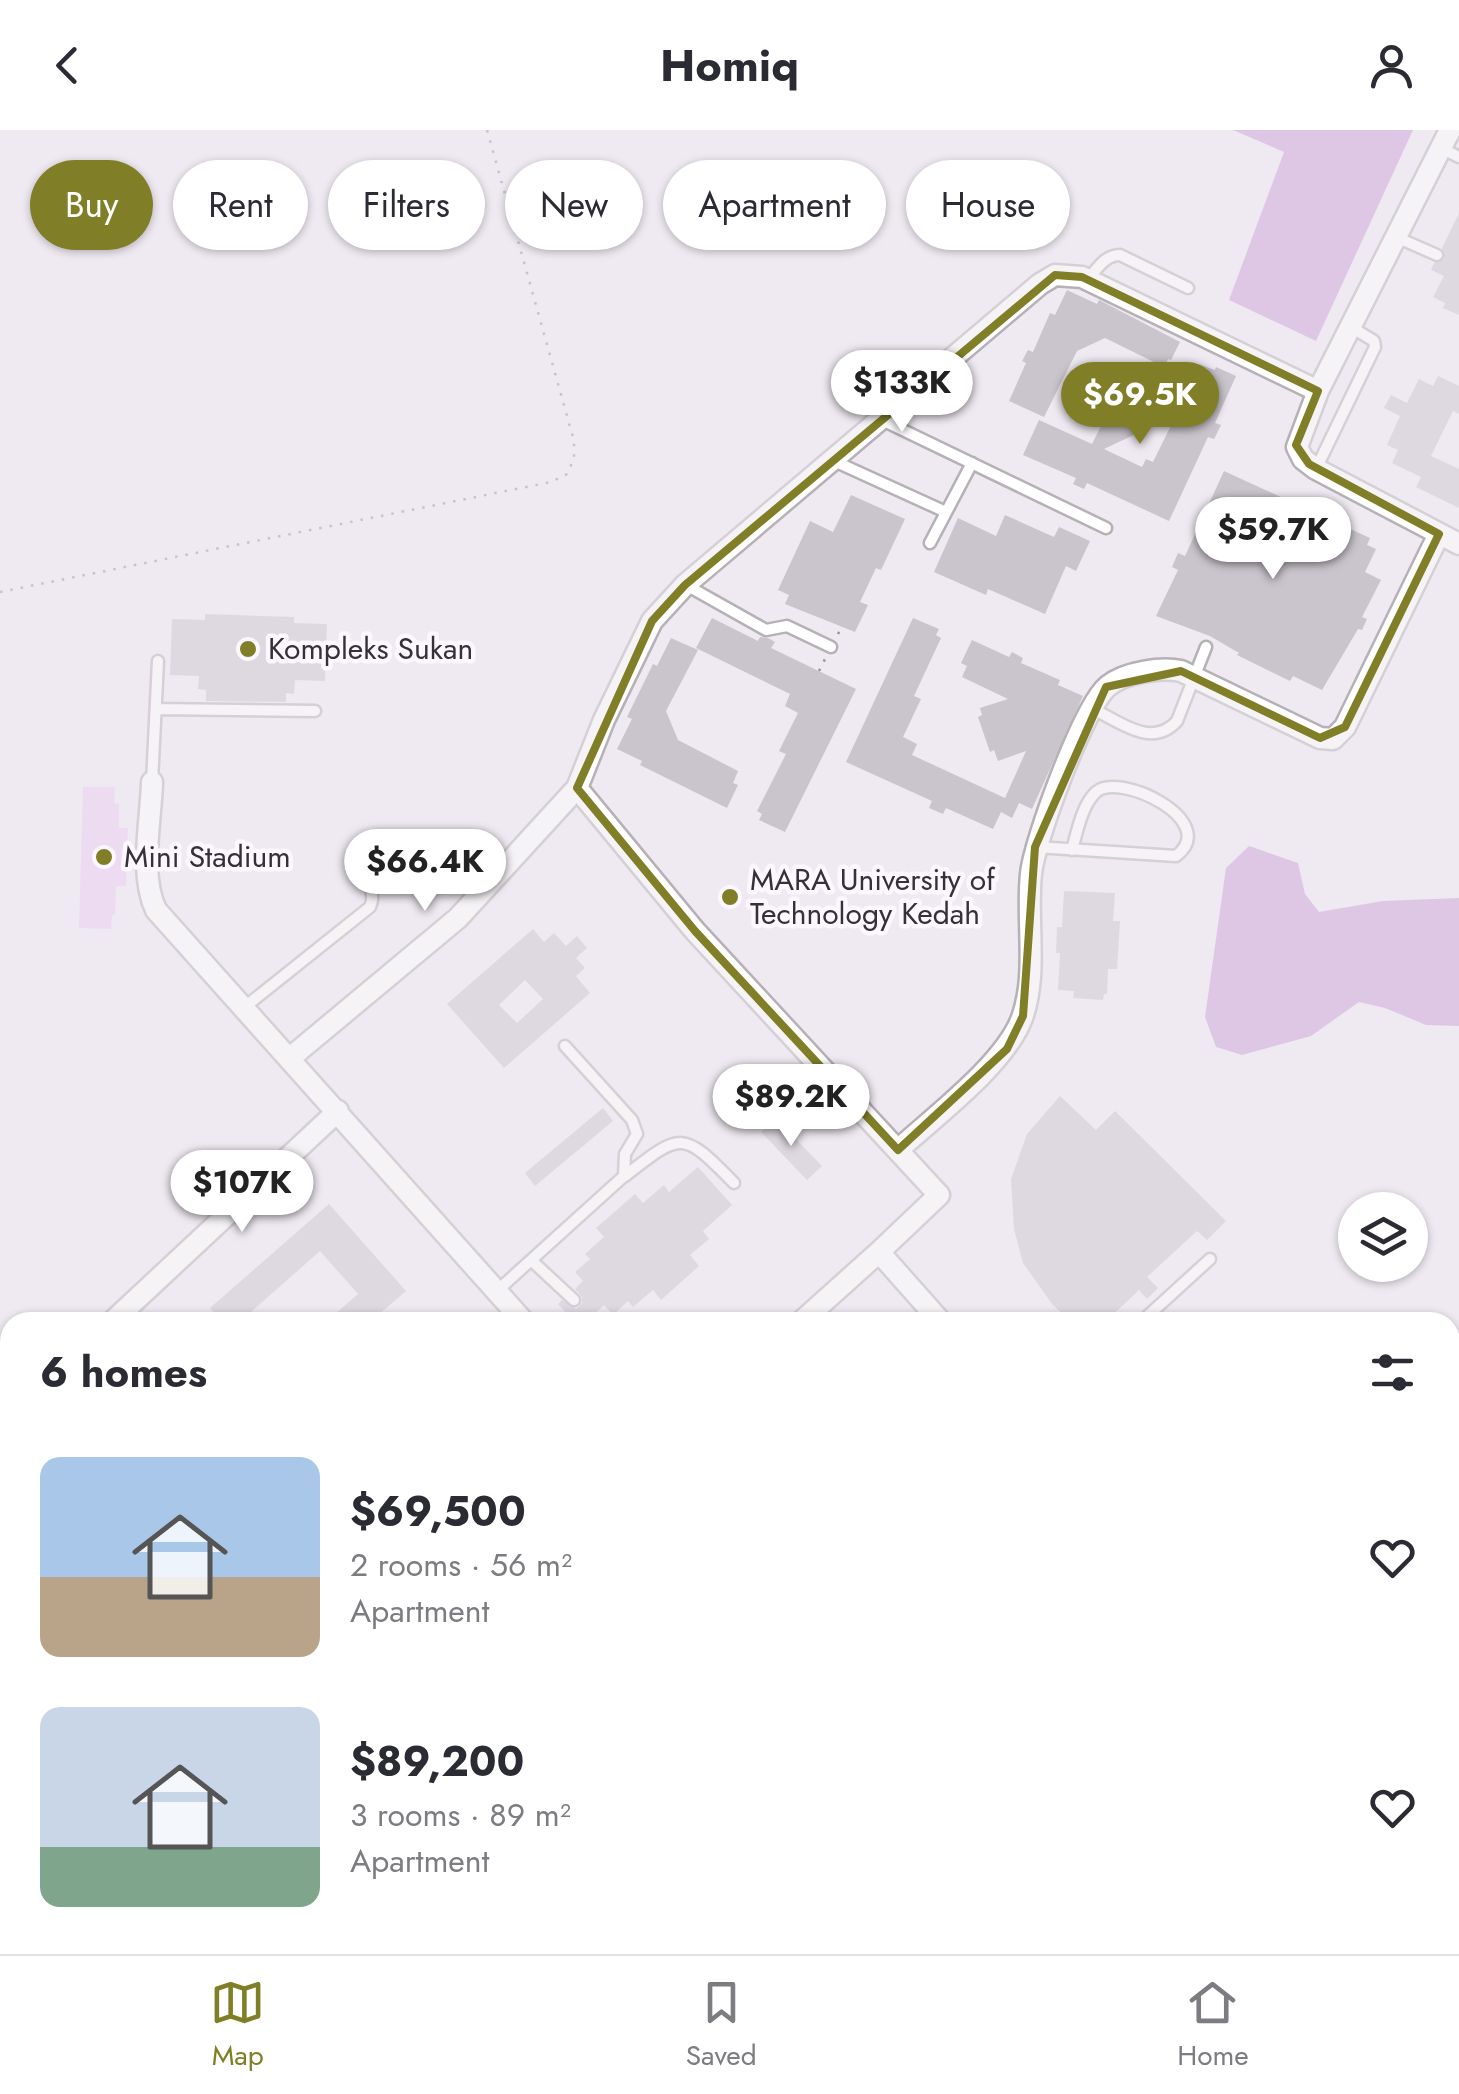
<!DOCTYPE html>
<meta charset="utf-8">
<style>
body{margin:0;font-family:Jost,sans-serif;background:#f2f2f3;color:#2b2b33;height:100vh;display:flex;flex-direction:column;font-size:38px;white-space:nowrap}
*{box-sizing:border-box;margin:0}
p{font-size:32px;color:#7c7c81}
.icon{flex:none;width:55px;height:55px;fill:none;stroke:currentColor;stroke-width:2;stroke-linecap:round;stroke-linejoin:round}
.map{position:relative;flex:1;overflow:hidden}
.drawer{position:absolute;left:0px;top:1182px;width:1460px;height:642px;display:flex;flex-direction:column;background:#fff;border-radius:30px 30px 0 0;box-shadow:0 2px 8px #0004}
.drawer>*{flex:none}
.top-card{position:absolute;left:30px;top:30px;width:1400px;height:90px;display:flex;gap:20px}
.buttons{position:absolute;left:1338px;top:1062px;display:grid;gap:20px}
.buttons a{display:grid;place-items:center;width:90px;height:90px;border-radius:50%;background:#fff;box-shadow:0 2px 8px #0004;font-size:50px}
.price{position:absolute;translate:-50% -85px;padding:0 22px;border-radius:35px;background:#fff;color:#222;font-size:32px;line-height:65px;filter:drop-shadow(0 2px 5px #0008)}
.price::after{content:'';position:absolute;left:50%;top:60px;width:30px;height:22px;margin-left:-15px;background:inherit;clip-path:polygon(0 0,100% 0,50% 100%)}
.price.selected{background:#807f27;color:#fff}
ul{padding:0;list-style:none}
li{display:flex;align-items:center;gap:30px;height:250px;padding:0 40px}
li span{display:grid;place-items:center;flex:none;width:280px;height:200px;border-radius:20px;color:#555}
li>.icon{margin-inline-start:auto}
span .icon{width:120px;height:120px;fill:#fffc;stroke-width:1}
li b{font-size:42px}
h2{display:flex;justify-content:space-between;align-items:center;height:120px;padding:0 40px;font-size:42px}
.pill{padding:0 35px;border-radius:45px;background:#fff;box-shadow:0 2px 8px #0004;font-size:35px;line-height:90px}
.pill.selected{background:#807f27;color:#fff}
header{display:flex;justify-content:space-between;align-items:center;height:130px;padding:0 40px;background:#fff;font-size:45px;font-weight:700}
.tabs{display:flex;justify-content:space-around;align-items:center;height:140px;border-top:2px solid #e1e1e2;background:#fff;font-size:28px;color:#7c7c81}
.tabs a{display:grid;justify-items:center;gap:5px}
.tabs .selected{color:#807f27}
.map>svg:first-child{display:block}
.green{fill:#eacdf2}
.water{fill:#cb9ed8}
.building{fill:#cac4cc;fill-rule:evenodd}
.lines{fill:none;stroke-linecap:round;stroke-linejoin:round}
.lane-casing{stroke:#b6b0b7;stroke-width:15}
.street-casing{stroke:#b6b0b7;stroke-width:25}
.path{stroke:#99959b;stroke-width:2.5;stroke-dasharray:2.5 8;stroke-linecap:butt}
.lane{stroke:#fff;stroke-width:10}
.street{stroke:#fff;stroke-width:20}
.marked{fill:none;stroke:#807f27;stroke-width:8;stroke-linejoin:round}
.poi-dot{fill:#807f27;stroke:#fcf6fe;stroke-width:4}
.labels{text-anchor:middle;stroke-width:9;stroke-linejoin:round;paint-order:stroke}
.poi-label{font-size:30px;fill:#343235;stroke:#fcf6fe;text-anchor:start}
</style>
<header><svg class="icon" aria-label="back" viewBox="0 0 24 24"><path d="M15 5l-7 7 7 7"/></svg>Homiq<svg class="icon" aria-label="person" viewBox="0 0 24 24"><circle cx="12" cy="8" r="4"/><path d="M4 21q1-7 8-7t8 7"/></svg></header>
<div class="map">
<svg width="1459" height="1824" viewBox="0 0 1459 1824">
<rect width="100%" height="100%" fill="#efe9f1"/>
<path class="green" d="M83,657H115L114,673L119,674V698H128L126,756H116L115,785H112L111,799L79,798Z"/>
<path class="water" d="M1233,0H1413L1316,211L1229,170L1284,22Z
M1249,716L1298,733L1305,764L1319,782L1383,771L1459,768V896L1426,895L1385,878L1359,872L1311,906L1242,925L1216,917L1205,887L1226,738Z"/>
<path class="building" d="M1459,83V185L1443,178L1445,173L1433,167L1444,146L1431,140L1434,133L1444,129L1442,118Z
M1067,160L1097,174L1099,170L1180,212L1171,230L1168,229L1164,237L1105,208L1077,221L1044,287L1009,271L1026,233L1022,231L1028,220L1033,222L1050,183L1055,185Z
M1201,235L1215,240L1216,237L1236,246L1215,293L1221,295L1214,309L1208,307L1169,391L1087,353L1084,359L1073,354L1076,348L1023,325L1039,290L1092,314L1102,294L1100,288L1111,284L1110,280L1144,267L1146,272L1154,269L1161,292L1104,319L1142,337L1146,329L1153,332Z
M1438,246L1459,256V284L1453,281L1431,326L1459,339V378L1416,357L1421,347L1392,333L1398,320L1387,315L1400,286L1384,278L1391,265L1407,273L1419,249L1433,256Z
M1224,341L1370,408L1367,415L1376,419L1365,442L1381,450L1362,487L1367,489L1362,500L1358,499L1322,560L1293,546L1290,551L1237,525L1239,523L1210,506L1156,486L1178,440L1172,437L1178,423L1185,426Z
M851,365L905,389L881,440L876,438L860,472L868,475L855,502L785,474L789,465L778,460L810,391L833,402Z
M1005,385L1054,407L1059,397L1090,411L1076,441L1066,436L1045,484L988,459L986,465L934,442L958,388L996,406Z
M205,484L294,487V493L327,494L325,551L295,550L294,564L286,563V572L206,571V560L198,559L199,546L170,545L172,489L205,490Z
M712,488L758,511L760,507L768,508L775,512L771,518L856,559L785,702L759,690L762,684L757,681L786,624L779,621L798,583L785,576L790,564L696,518Z
M913,488L939,499L936,505L941,508L914,566L921,569L903,607L917,614L912,625L1005,668L1026,621L998,631L994,620L990,622L978,587L982,585L980,578L1008,569L962,547L967,536L961,533L972,510L1009,527L1012,522L1023,528L1021,533L1060,550L1058,555L1083,566L1032,679L1019,673L1012,688L1001,682L993,699L946,678L943,684L929,678L932,671L846,632Z
M671,508L698,520L666,581L678,610L738,641L733,653L738,655L727,678L640,635L642,631L617,619L632,589L627,587L653,534L657,536Z
M1064,761L1115,763L1113,791H1120L1117,839H1108L1107,864H1104L1103,870L1073,868L1074,861L1058,860L1060,823H1056L1057,797H1062Z
M533,799L544,812L554,803L566,816L577,806L587,818L576,828L585,838L576,846L590,863L504,938L447,874ZM525,850L543,869L517,893L499,875Z
M1060,966L1096,1000L1115,981L1226,1091L1207,1110L1197,1101L1147,1147L1158,1158L1147,1169L1139,1160L1105,1192H1071L1052,1174L1023,1133L1014,1099L1011,1049L1027,1004Z
M603,978L613,991L535,1056L525,1043Z
M775,988L822,1036L807,1050L761,1002Z
M698,1037L732,1075L703,1101L709,1109L690,1125L699,1136L661,1170L653,1160L633,1177L628,1171L613,1185L604,1175L586,1192H575L558,1174L562,1170L576,1179L582,1173V1167L575,1159L583,1151L575,1142L590,1129L585,1124L604,1107L596,1098L635,1064L643,1073L664,1055L669,1062Z
M329,1074L406,1161L370,1192H326L358,1164L320,1121L252,1181L263,1192H223L210,1178Z"/>
<g class="lines">
<g class="lane-casing">
<path id="lane" d="M1441,18L1459,27
M1396,107L1437,125
M1088,149C1098,138 1105,125 1120,125L1188,158
M882,290L1106,398
M834,331L946,382
M1316,339L1375,217L1374,211L1351,197
M930,413L972,333
M686,455L766,500L787,496L831,517
M157,579L315,581
M1093,579C1120,592 1152,619 1177,591L1206,517
M152,652L158,531
M1036,717L1176,726C1222,691 1119,641 1096,662C1082,675 1077,702 1072,720
M246,876L370,777C378,759 363,748 352,734
M625,1046C682,1001 683,1001 734,1053
M532,1131L574,1170
M498,1160L624,1046L625,1024L637,1004L632,990L565,916
M1141,1192L1210,1129
M1450,1388L1459,1380
M1450,1653L1459,1645
M601,1815L610,1824
M1127,1815L1134,1824
M1310,1815L1317,1824
M1448,1815L1455,1824
M488,1824L501,1815
M529,1824L540,1815
M918,1824L927,1815"/>
</g>
<g class="street-casing">
<path id="street" d="M1450,0L1318,261L1297,317L1303,329L1316,339L1459,414
M152,652C151,691 139,744 156,780L524,1192
M577,658L695,801L939,1065L879,1122
M290,928L458,788L577,658L604,590L652,491L685,455L1040,154L1055,145L1082,147L1318,261
M898,1020C935,986 1005,934 1022,888C1038,844 1026,790 1031,744C1034,712 1084,575 1108,556C1125,542 1161,537 1181,541L1320,608L1333,609L1345,597L1439,404
M112,1192L338,981
M801,1192L879,1122L941,1192
M1450,1694L1459,1704
M1450,1759L1459,1769
M1450,1793L1459,1785
M443,1815L450,1824
M972,1824L982,1815
M1415,1824L1425,1815"/>
</g>
<path class="path" d="M0,462L551,352L567,344L574,329V311L487,0
M838,504L842,496
M819,541L825,529
M0,1797L10,1804
M23,1815L30,1824"/>
<use href="#lane" class="lane"/>
<use href="#street" class="street"/>
</g>
<path d="M0 0H1459V1824H0ZM1055,145L1082,147L1318,261L1296,315L1309,334L1439,404L1345,597L1320,608L1181,541L1106,557L1035,717L1023,886L1007,919L898,1020L695,801L577,658L652,491L685,455Z" fill="#efe9f1" fill-opacity=".55" fill-rule="evenodd"/>
<path class="marked" d="M1055,145L1082,147L1318,261L1296,315L1309,334L1439,404L1345,597L1320,608L1181,541L1106,557L1035,717L1023,886L1007,919L898,1020L695,801L577,658L652,491L685,455Z"/>
<g class="poi-dot">
<circle cx="248" cy="519" r="10"/>
<circle cx="104" cy="727" r="10"/>
<circle cx="730" cy="767" r="10"/>
</g>
<g class="labels">
<g class="poi-label">
<text x="268" y="529">Kompleks Sukan</text>
<text x="124" y="737">Mini Stadium</text>
<text x="750" y="760">MARA University of<tspan x="750" dy="34">Technology Kedah</tspan></text>
</g>
</g>
</svg>
<div class="buttons">
<a><svg class="icon" aria-label="layers" viewBox="0 0 24 24"><path d="M12 4l9 5-9 5-9-5zM3 14l9 5 9-5"/></svg></a>
</div>
<b class="price" style="left:902px;top:305px">$133K</b>
<b class="price selected" style="left:1140px;top:317px">$69.5K</b>
<b class="price" style="left:1273px;top:452px">$59.7K</b>
<b class="price" style="left:425px;top:784px">$66.4K</b>
<b class="price" style="left:791px;top:1019px">$89.2K</b>
<b class="price" style="left:242px;top:1105px">$107K</b>
<div class="top-card">
<a class="pill selected">Buy</a>
<a class="pill">Rent</a>
<a class="pill">Filters</a>
<a class="pill">New</a>
<a class="pill">Apartment</a>
<a class="pill">House</a>
</div>
<section class="drawer">
<h2>6 homes<svg class="icon" aria-label="filters" viewBox="0 0 24 24"><path d="M4 7h16M4 17h16"/><circle cx="9" cy="7" r="2"/><circle cx="15" cy="17" r="2"/></svg></h2>
<ul>
<li><span style="background:linear-gradient(#a9c7e8 60%,#b9a48a 0)"><svg class="icon" aria-label="home" viewBox="0 0 24 24"><path d="M3 11l9-7 9 7M6 9v11h12V9"/></svg></span><div><b>$69,500</b><p>2 rooms · 56 m²</p><p>Apartment</p></div><svg class="icon" aria-label="heart" viewBox="0 0 24 24"><path d="M12 20l-8-8c-3-5 5-10 8-4 3-6 11-1 8 4z"/></svg></li>
<li><span style="background:linear-gradient(#c9d6e8 70%,#7fa58c 0)"><svg class="icon" aria-label="home" viewBox="0 0 24 24"><path d="M3 11l9-7 9 7M6 9v11h12V9"/></svg></span><div><b>$89,200</b><p>3 rooms · 89 m²</p><p>Apartment</p></div><svg class="icon" aria-label="heart" viewBox="0 0 24 24"><path d="M12 20l-8-8c-3-5 5-10 8-4 3-6 11-1 8 4z"/></svg></li>
</ul>
</section>
</div>
<nav class="tabs">
<a class="selected"><svg class="icon" aria-label="map" viewBox="0 0 24 24"><path d="M3 6l6-2 6 2 6-2v14l-6 2-6-2-6 2zM9 4v14M15 6v14"/></svg>Map</a>
<a><svg class="icon" aria-label="saved" viewBox="0 0 24 24"><path d="M7 4h10v16l-5-4-5 4z"/></svg>Saved</a>
<a><svg class="icon" aria-label="home" viewBox="0 0 24 24"><path d="M3 11l9-7 9 7M6 9v11h12V9"/></svg>Home</a>
</nav>
